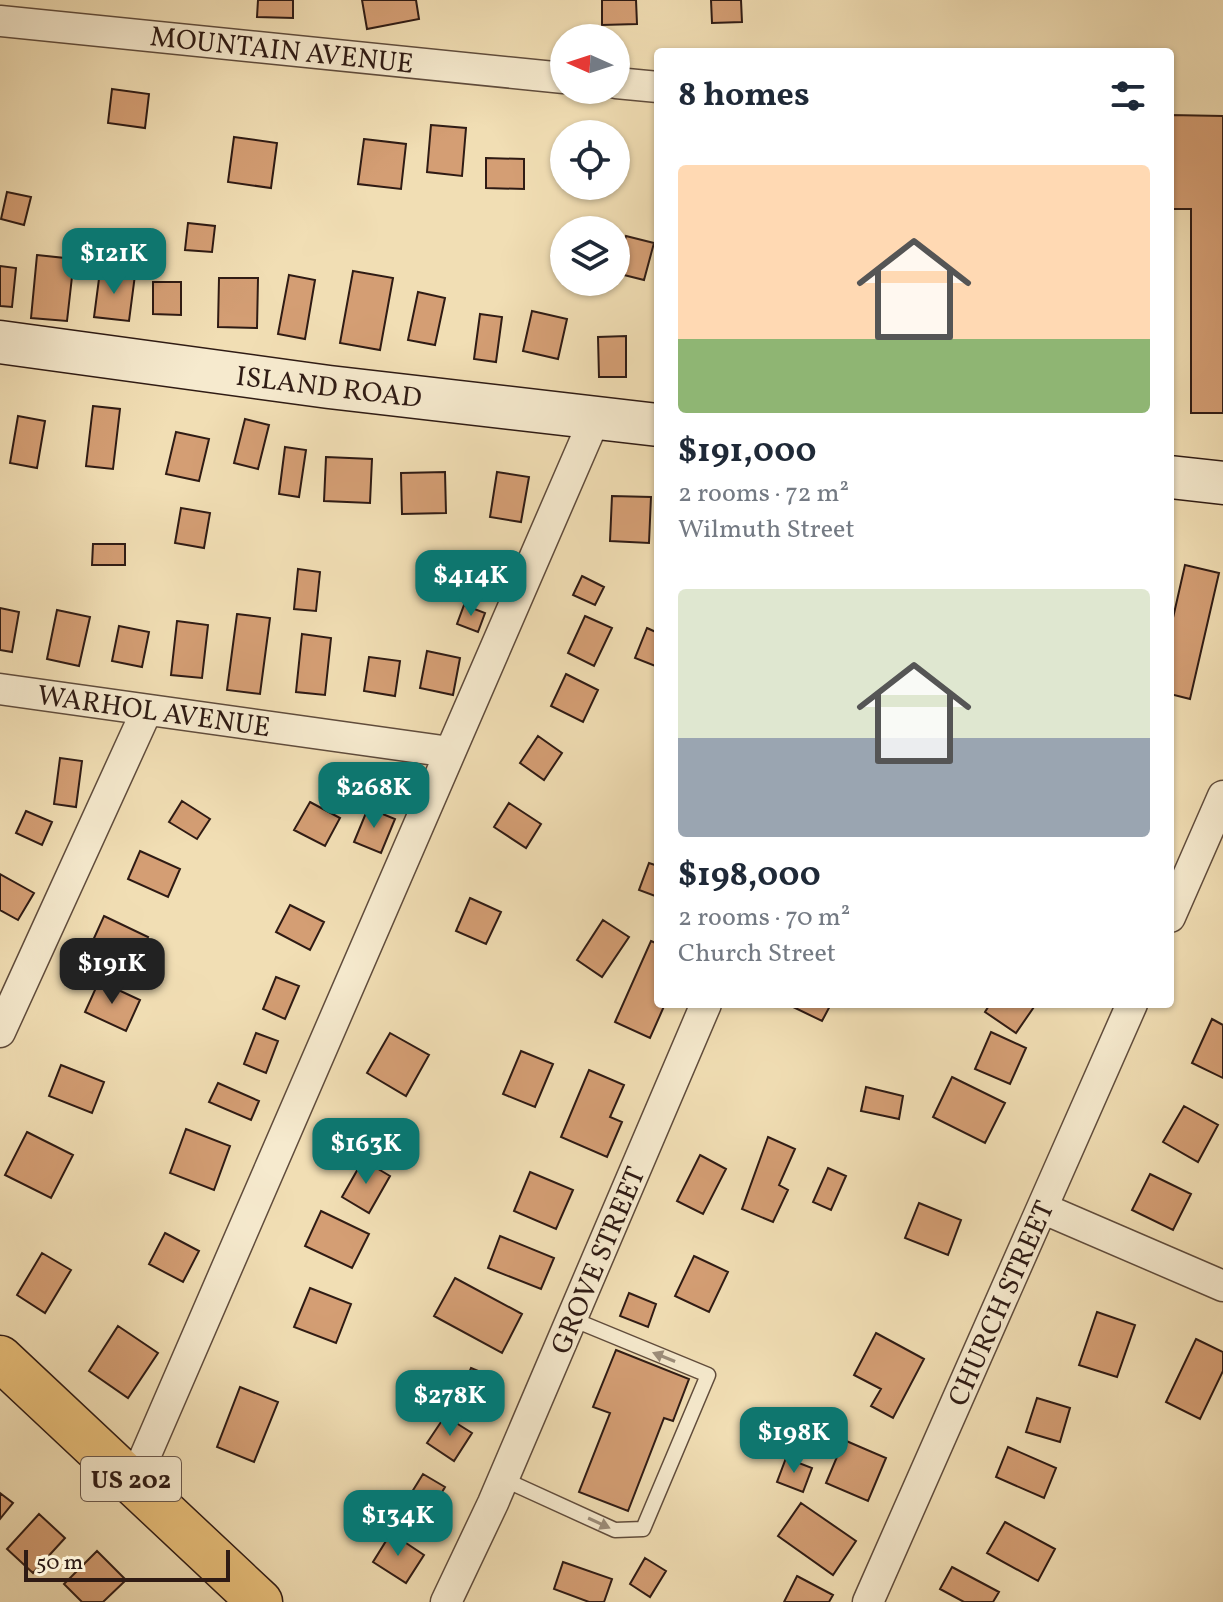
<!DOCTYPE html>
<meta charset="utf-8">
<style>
body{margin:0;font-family:Vollkorn,serif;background:#f6f6f7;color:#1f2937;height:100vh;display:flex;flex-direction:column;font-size:30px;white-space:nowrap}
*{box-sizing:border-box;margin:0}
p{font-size:26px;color:#747a83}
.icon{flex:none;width:44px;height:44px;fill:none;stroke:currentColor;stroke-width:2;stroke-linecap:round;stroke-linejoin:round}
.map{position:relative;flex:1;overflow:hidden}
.details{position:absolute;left:654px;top:48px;width:520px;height:960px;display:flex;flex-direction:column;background:#fff;border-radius:8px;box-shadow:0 2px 6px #0004}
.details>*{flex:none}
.needle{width:52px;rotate:273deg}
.tools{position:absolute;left:550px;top:24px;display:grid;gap:16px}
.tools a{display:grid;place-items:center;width:80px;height:80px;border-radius:50%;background:#fff;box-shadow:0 2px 6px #0004;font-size:40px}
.scale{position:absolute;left:24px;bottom:20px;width:206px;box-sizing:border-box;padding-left:8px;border:4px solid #2f1b14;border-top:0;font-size:22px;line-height:28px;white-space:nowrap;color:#2f1b14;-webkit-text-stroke:6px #f6eace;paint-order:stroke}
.price{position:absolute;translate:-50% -68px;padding:0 18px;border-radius:16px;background:#0f766e;color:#fff;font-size:26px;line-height:52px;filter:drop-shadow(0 2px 4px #0008)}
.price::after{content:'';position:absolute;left:50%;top:48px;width:24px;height:18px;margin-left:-12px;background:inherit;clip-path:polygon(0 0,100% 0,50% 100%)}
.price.on{background:#222;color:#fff}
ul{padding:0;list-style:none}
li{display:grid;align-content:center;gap:16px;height:424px;padding:0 24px}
li span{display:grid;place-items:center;height:248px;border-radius:8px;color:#555}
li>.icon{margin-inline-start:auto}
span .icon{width:144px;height:144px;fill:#fffc;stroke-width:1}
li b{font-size:34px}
h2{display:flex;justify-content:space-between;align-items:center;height:96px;padding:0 24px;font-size:34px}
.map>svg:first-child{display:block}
.building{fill:#d49e74;stroke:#2f1b14;stroke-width:2}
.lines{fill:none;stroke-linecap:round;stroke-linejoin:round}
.lane-casing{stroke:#604c3c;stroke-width:17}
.street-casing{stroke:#604c3c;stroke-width:33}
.secondary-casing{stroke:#2f1b14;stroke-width:45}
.primary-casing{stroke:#2f1b14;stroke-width:47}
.lane{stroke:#f6eace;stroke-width:14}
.street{stroke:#f6eace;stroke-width:30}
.secondary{stroke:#f6eace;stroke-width:42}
.primary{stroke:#e8bf7a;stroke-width:44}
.oneway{fill:#9c8d7a}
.labels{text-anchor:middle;stroke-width:8;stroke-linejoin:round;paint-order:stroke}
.shield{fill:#f6eace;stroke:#6b594c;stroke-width:2}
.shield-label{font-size:26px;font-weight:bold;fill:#2f1b14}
.street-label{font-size:28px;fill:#2f1b14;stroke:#f6eace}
</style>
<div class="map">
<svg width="1223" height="1602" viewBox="0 0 1223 1602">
<rect width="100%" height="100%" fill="#f1deb4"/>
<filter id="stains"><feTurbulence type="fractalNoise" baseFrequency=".0025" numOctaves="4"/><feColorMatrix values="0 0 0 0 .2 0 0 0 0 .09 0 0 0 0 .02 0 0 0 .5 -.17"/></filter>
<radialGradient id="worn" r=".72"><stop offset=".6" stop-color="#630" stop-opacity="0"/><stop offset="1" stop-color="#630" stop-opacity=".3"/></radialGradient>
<path class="building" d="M258,0H293V18L257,17Z
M362,0H416L419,19L367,29Z
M602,0H636L637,24L602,25Z
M711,0H741L742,22L712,23Z
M112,89L149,94L145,128L108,123Z
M1170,115L1223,116V413H1191V209H1170Z
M431,125L466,128L462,176L427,172Z
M234,137L277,143L271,188L228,182Z
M364,139L406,144L401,189L358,184Z
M486,158L524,159V189L486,188Z
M7,192L31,197L24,225L1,219Z
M188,223L215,226L212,252L185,250Z
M626,236L654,243L644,280L616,273Z
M37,255L74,259L67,321L31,318Z
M0,266L16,268L12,307L0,306Z
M100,271L135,275L129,321L94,317Z
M353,271L393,278L380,350L340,343Z
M289,275L315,280L305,339L278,334Z
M219,278H258L257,328L218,327Z
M153,282H181V315L153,314Z
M418,292L445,298L435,345L408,340Z
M532,311L567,319L558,359L523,351Z
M480,314L502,317L496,362L474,359Z
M626,336V377H599L598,337Z
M93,406L120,409L113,469L86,466Z
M18,416L45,421L37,468L10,463Z
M245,419L269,425L258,469L234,463Z
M176,432L209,439L199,481L166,474Z
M285,447L306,450L299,497L279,494Z
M326,457L372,459L370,503L324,501Z
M445,472L446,513L402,514L401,473Z
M497,472L529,477L521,522L490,517Z
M612,496L651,497L649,543L610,541Z
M181,508L210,513L204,548L175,543Z
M93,544H125V565H92Z
M461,553L501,558L496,596L456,591Z
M1185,565L1219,573L1190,699L1170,694V631Z
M298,569L320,572L316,611L294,609Z
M582,576L604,587L595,605L573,595Z
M464,605L485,613L478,632L457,624Z
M0,608L19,612L12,652L0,650Z
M57,610L90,617L79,666L47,659Z
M237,614L270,618L260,694L227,690Z
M585,616L612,628L594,666L568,653Z
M177,621L208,625L202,678L171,675Z
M119,626L149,632L142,667L112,661Z
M647,628L658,633V667L635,658Z
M302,634L331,638L325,695L296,692Z
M427,651L460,658L453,695L420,688Z
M369,657L400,661L395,696L364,691Z
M566,674L598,690L583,722L551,706Z
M538,736L562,753L544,780L520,763Z
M60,758L82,761L76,807L54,804Z
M182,801L210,819L197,839L169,822Z
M310,802L340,818L325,846L294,830Z
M509,803L541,824L526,848L494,827Z
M368,808L395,819L381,853L354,842Z
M26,811L52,822L42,845L16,833Z
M140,851L180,869L168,897L128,879Z
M649,863L658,866V897L639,890Z
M0,874L34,893L18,920L0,910Z
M470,898L501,912L486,944L456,931Z
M290,905L324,922L310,950L276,932Z
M104,916L148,937L134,967L90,947Z
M603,920L629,937L602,977L577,960Z
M651,941L658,944V1004H665L650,1038L615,1022Z
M276,977L299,986L285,1019L263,1009Z
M99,981L140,1000L126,1031L85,1012Z
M787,1004H831L822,1021Z
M990,1004H1036L1016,1033L985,1012Z
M1212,1019L1223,1025V1078L1192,1063Z
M991,1032L1026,1048L1010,1084L975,1069Z
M256,1033L278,1041L266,1073L244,1064Z
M390,1033L429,1055L406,1096L367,1073Z
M521,1051L553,1064L535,1107L503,1094Z
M61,1065L104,1082L92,1113L49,1096Z
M589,1070L624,1085L610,1117L622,1122L607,1157L561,1137Z
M952,1077L1005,1103L985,1143L933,1117Z
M218,1083L259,1101L251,1120L209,1102Z
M866,1087L903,1096L899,1119L861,1111Z
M1184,1106L1218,1125L1198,1162L1163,1142Z
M186,1129L230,1146L214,1190L170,1173Z
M27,1132L73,1155L51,1198L5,1175Z
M768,1137L795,1149L779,1185L788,1190L773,1222L742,1209Z
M700,1155L726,1169L703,1214L677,1201Z
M363,1160L390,1176L369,1213L342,1197Z
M828,1168L846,1176L831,1210L813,1202Z
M530,1172L573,1190L556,1229L514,1211Z
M1150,1174L1191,1194L1173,1230L1132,1210Z
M919,1203L961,1220L948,1255L905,1238Z
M321,1211L369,1234L352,1268L305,1246Z
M165,1233L199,1251L183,1282L149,1264Z
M500,1236L554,1258L541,1289L488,1268Z
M42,1253L71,1270L45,1313L17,1295Z
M694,1256L728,1272L709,1312L675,1296Z
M455,1278L522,1314L502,1353L434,1316Z
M310,1288L351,1304L336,1343L294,1327Z
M629,1293L656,1304L648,1327L620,1316Z
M1097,1312L1135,1325L1117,1377L1079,1365Z
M118,1326L158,1353L128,1398L89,1371Z
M876,1333L924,1359L893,1418L871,1406L881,1389L854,1375Z
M1196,1339L1223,1352V1371L1200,1419L1166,1402Z
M616,1350L689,1379L673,1421L664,1418L628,1511L579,1492L610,1413L593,1407Z
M471,1368L502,1381L490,1414L457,1401Z
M240,1387L278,1402L254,1462L217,1447Z
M1037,1398L1070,1408L1060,1442L1026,1432Z
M445,1416L472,1433L454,1461L427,1443Z
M844,1440L886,1458L868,1501L826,1483Z
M1008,1447L1056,1468L1044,1498L996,1477Z
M786,1458L812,1468L803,1492L777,1482Z
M423,1474L445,1487L429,1514L407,1500Z
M0,1493L13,1503L0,1519Z
M801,1503L856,1541L833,1575L778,1536Z
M39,1514L65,1538L33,1573L7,1549Z
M1005,1522L1055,1549L1038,1581L987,1553Z
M391,1533L424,1555L406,1583L373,1562Z
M97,1551L126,1580L103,1602H82L64,1584Z
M645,1558L666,1571L650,1597L630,1584Z
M563,1562L612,1579L604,1602H589L554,1589Z
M952,1567L999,1592L993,1602H964L940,1589Z
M797,1576L833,1595L829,1602H784Z"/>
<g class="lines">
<g class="lane-casing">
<path id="lane" d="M503,1479L615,1530L643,1529L708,1375L572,1319"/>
</g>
<g class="street-casing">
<path id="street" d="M0,21L564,78
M616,83L658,87
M0,689L450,752
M1170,917L1223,796
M0,1032L147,710
M1042,1208L1223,1286
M134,1482L595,418
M446,1602L493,1503L706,1004
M868,1602L1132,1004"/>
</g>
<g class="secondary-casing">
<path id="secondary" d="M0,342L329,387L658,425
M1170,477L1223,483"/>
</g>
<g class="primary-casing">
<path id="primary" d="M0,1358L260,1602"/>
</g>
<use href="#lane" class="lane"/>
<use href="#street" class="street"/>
<use href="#secondary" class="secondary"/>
<use href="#primary" class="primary"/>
</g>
<defs><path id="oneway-solid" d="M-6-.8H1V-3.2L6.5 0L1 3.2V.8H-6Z" transform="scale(2)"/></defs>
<g class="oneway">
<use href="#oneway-solid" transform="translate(664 1357) rotate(-158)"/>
<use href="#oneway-solid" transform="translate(599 1523) rotate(25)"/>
</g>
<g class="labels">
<rect class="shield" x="81" y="1457" width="100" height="44" rx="6"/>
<g class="shield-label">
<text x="131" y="1488">US 202</text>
</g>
<g class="street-label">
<text transform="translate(282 49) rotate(6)" y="10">MOUNTAIN AVENUE</text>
<text transform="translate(329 386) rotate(7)" y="10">ISLAND ROAD</text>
<text transform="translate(154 710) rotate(8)" y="10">WARHOL AVENUE</text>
<text transform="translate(597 1260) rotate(-67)" y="10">GROVE STREET</text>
<text transform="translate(1000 1303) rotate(-66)" y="10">CHURCH STREET</text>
</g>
</g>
<rect width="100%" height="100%" filter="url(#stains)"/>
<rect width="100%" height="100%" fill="url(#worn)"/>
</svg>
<div class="tools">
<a><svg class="needle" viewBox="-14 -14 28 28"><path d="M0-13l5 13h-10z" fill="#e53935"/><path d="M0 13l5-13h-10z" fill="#747a83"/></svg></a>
<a><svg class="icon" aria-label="locate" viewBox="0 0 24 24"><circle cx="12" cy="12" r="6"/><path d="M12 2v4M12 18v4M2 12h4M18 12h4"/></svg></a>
<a><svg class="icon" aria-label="layers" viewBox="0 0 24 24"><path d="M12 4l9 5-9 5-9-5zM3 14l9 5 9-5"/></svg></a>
</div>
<div class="scale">50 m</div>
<b class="price" style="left:114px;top:296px">$121K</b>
<b class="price" style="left:471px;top:618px">$414K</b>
<b class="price" style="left:374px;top:830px">$268K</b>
<b class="price on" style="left:112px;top:1006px">$191K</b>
<b class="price" style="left:366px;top:1186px">$163K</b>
<b class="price" style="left:450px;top:1438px">$278K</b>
<b class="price" style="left:794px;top:1475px">$198K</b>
<b class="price" style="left:398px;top:1558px">$134K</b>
<section class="details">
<h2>8 homes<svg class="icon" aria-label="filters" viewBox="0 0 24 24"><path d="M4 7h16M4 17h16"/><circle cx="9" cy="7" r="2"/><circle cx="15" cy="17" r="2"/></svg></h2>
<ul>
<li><span style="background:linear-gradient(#ffd9b3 70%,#8fb573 0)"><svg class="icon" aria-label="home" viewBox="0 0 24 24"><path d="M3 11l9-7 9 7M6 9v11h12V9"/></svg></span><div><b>$191,000</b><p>2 rooms · 72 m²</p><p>Wilmuth Street</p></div></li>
<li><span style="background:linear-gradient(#dfe7d0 60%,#9aa5b1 0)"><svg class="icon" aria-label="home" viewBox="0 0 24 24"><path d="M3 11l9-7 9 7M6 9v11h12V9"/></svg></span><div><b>$198,000</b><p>2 rooms · 70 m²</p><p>Church Street</p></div></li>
</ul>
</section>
</div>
